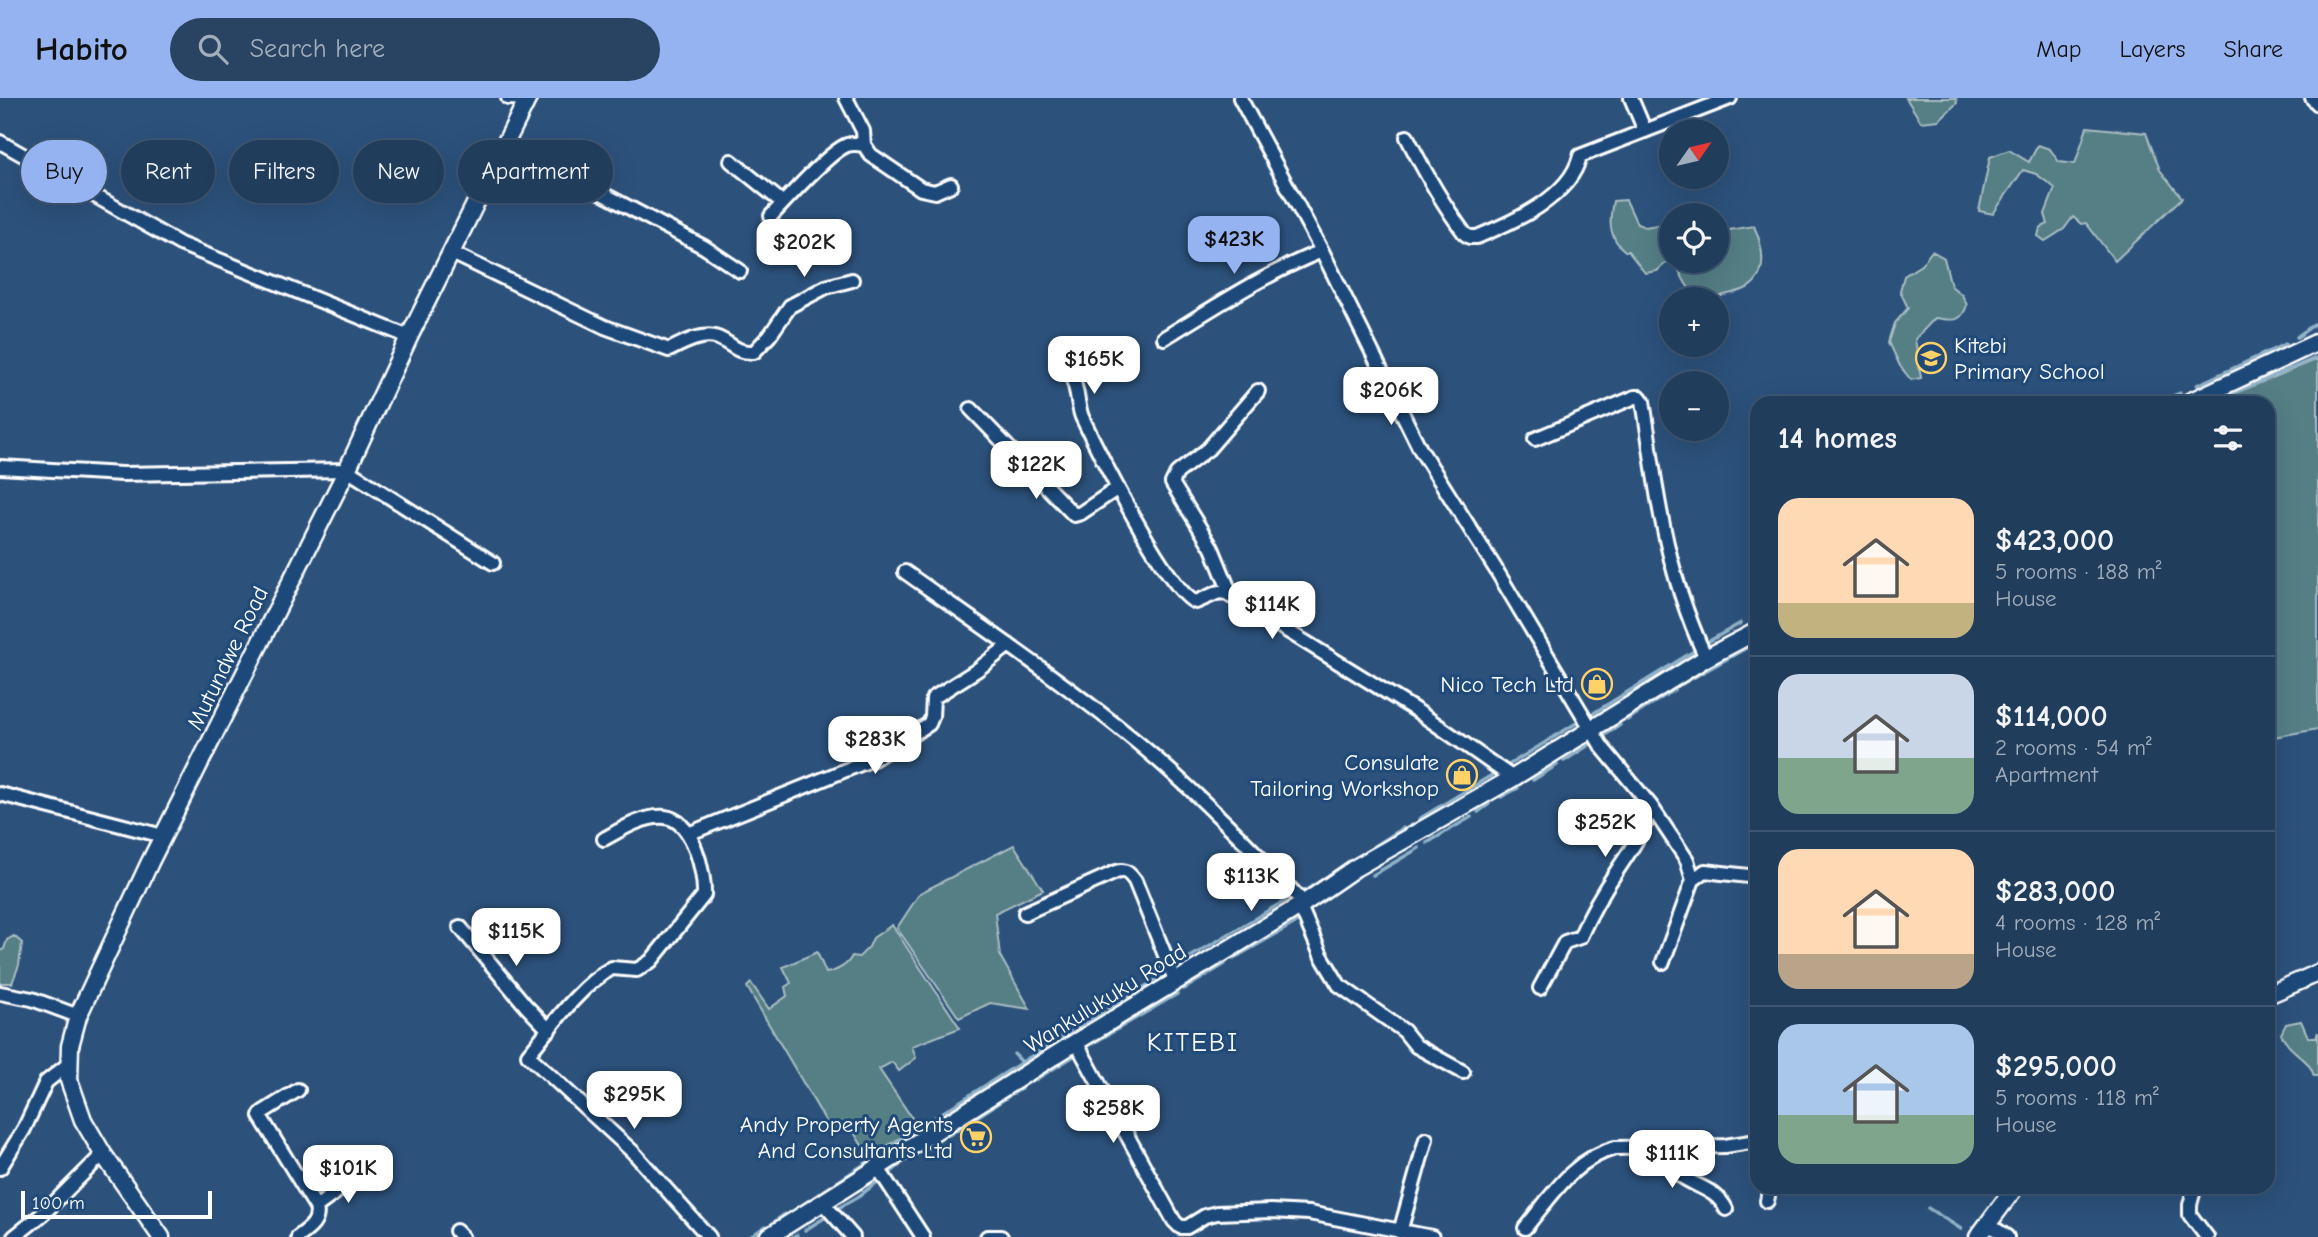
<!DOCTYPE html>
<meta charset="utf-8">
<style>
body{margin:0;font-family:"Comic Neue",sans-serif;background:#294462;color:#f1f3f6;height:100vh;display:flex;flex-direction:column;font-size:26px;white-space:nowrap}
*{box-sizing:border-box;margin:0}
p{font-size:23px;color:#a2aebb}
.icon{flex:none;width:38px;height:38px;fill:none;stroke:currentColor;stroke-width:2;stroke-linecap:round;stroke-linejoin:round}
.map{position:relative;flex:1;overflow:hidden}
.sheet{position:absolute;left:1750px;top:298px;width:525px;height:798px;display:flex;flex-direction:column;background:#213d5c;border-radius:21px;box-shadow:0 7px 28px #0002,0 0 0 2px #3e5672}
.sheet>*{flex:none}
.guide{position:absolute;left:21px;top:42px;width:665px;height:63px;display:flex;gap:14px}
.needle{width:46px;rotate:56deg}
.buttons{position:absolute;left:1659px;top:21px;display:grid;gap:14px}
.buttons a{display:grid;place-items:center;width:70px;height:70px;border-radius:50%;background:#213d5c;box-shadow:0 7px 28px #0002,0 0 0 2px #3e5672;font-size:35px}
.scale{position:absolute;left:21px;bottom:18px;width:191px;box-sizing:border-box;padding-left:7px;border:4px solid #fff;border-top:0;font-size:19px;line-height:24px;white-space:nowrap;color:#fff;-webkit-text-stroke:5px #1f4a7a;paint-order:stroke}
.price{position:absolute;translate:-50% -60px;padding:0 16px;border-radius:14px;background:#fff;color:#222;font-size:23px;line-height:46px;filter:drop-shadow(0 2px 4px #0008)}
.price::after{content:'';position:absolute;left:50%;top:42px;width:21px;height:16px;margin-left:-10px;background:inherit;clip-path:polygon(0 0,100% 0,50% 100%)}
.price.active{background:#95b2f1;color:#111}
ul{padding:0;list-style:none}
li{display:flex;align-items:center;gap:21px;height:175px;padding:0 28px}
li+li{border-top:2px solid #3e5672}
li span{display:grid;place-items:center;flex:none;width:196px;height:140px;border-radius:21px;color:#555}
li>.icon{margin-inline-start:auto}
span .icon{width:84px;height:84px;fill:#fffc;stroke-width:1}
li b{font-size:30px}
h2{display:flex;justify-content:space-between;align-items:center;height:84px;padding:0 28px;font-size:30px}
.pill{padding:0 24px;border-radius:32px;background:#213d5c;box-shadow:0 7px 28px #0002,0 0 0 2px #3e5672;font-size:24px;line-height:63px}
.pill.active{background:#95b2f1;color:#111}
header{display:flex;align-items:center;gap:42px;box-sizing:border-box;height:98px;padding:0 35px;background:#95b2f1;color:#111}
header strong{font-size:33px}
nav{display:flex;gap:38px;margin-inline-start:auto;font-size:24px}
.search{width:490px;height:63px;background:#294462;display:flex;align-items:center;gap:18px;box-sizing:border-box;padding:0 24px;border-radius:38px;color:#a2aebb;font-size:26px}
.map>svg:first-child{display:block}
.green{fill:#557e85;stroke:#aabec2;stroke-width:2}
.lines{fill:none;stroke-linecap:round;stroke-linejoin:round}
.stream{stroke:#91b2c8;stroke-width:3.5}
.street-casing{stroke:#fff;stroke-width:18}
.secondary-casing{stroke:#fff;stroke-width:21}
.street{stroke:#1f4a7a;stroke-width:12}
.secondary{stroke:#1f4a7a;stroke-width:16}
.labels{text-anchor:middle;stroke-width:6;stroke-linejoin:round;paint-order:stroke}
.poi-label{font-size:23px;fill:#fff;stroke:#1f4a7a;text-anchor:end}
.street-label{font-size:23px;fill:#fff;stroke:#1f4a7a}
.quarter-label{font-size:26px;letter-spacing:2px;fill:#fff;stroke:#1f4a7a}
</style>
<header>
<strong>Habito</strong>
<div class="search"><svg class="icon" aria-label="search" viewBox="0 0 24 24"><circle cx="10" cy="10" r="6"/><path d="M15 15l6 6"/></svg>Search here</div>
<nav><a>Map</a><a>Layers</a><a>Share</a></nav>
</header>
<div class="map">
<svg width="2318" height="1139" viewBox="0 0 2318 1139">
<rect width="100%" height="100%" fill="#2c517b"/>
<filter id="ink" filterUnits="userSpaceOnUse"><feTurbulence type="fractalNoise" baseFrequency=".0143" numOctaves="2"/><feDisplacementMap in="SourceGraphic" scale="14" xChannelSelector="R" yChannelSelector="G"/><feConvolveMatrix kernelMatrix="1 2 1 2 8 2 1 2 1" color-interpolation-filters="sRGB"/></filter>
<g filter="url(#ink)">
<path class="green" d="M1906,0H1956L1957,5L1939,22L1921,24Z
M2087,29L2146,35L2160,72L2182,100L2115,163L2086,125L2081,126L2073,119L2064,131L2045,143L2038,138L2040,130L2048,126L2045,116L2055,90L2036,76L2023,72L1993,116L1979,113L1990,59L2009,52L2029,64L2038,47L2050,51L2059,64L2075,66Z
M1626,102L1637,126L1645,129L1671,125V160L1657,173L1645,175L1628,153H1625C1608,139 1609,124 1613,103Z
M1717,127L1722,129V133L1754,128C1763,148 1770,179 1745,191C1739,194 1731,195 1724,197C1716,200 1706,204 1698,199C1686,191 1681,175 1674,163H1717Z
M1932,153L1944,160L1951,188L1962,197L1967,207C1961,226 1952,222 1935,220L1915,241L1921,280L1911,282L1900,268L1889,244L1895,225L1908,210L1900,193L1904,178L1921,167Z
M2318,261V631L2268,640V304H2218L2226,299Z
M1014,747L1043,792L995,815L1000,858L1030,911L990,905L959,920L897,830L920,795Z
M892,827L960,930L912,948L916,960L899,973L892,964L879,971L918,1029L869,1059L847,1023L832,1034L747,889L751,885L769,911L787,898L785,889L791,885L783,869L817,854L826,875C836,873 847,868 852,858L859,859L869,849L873,840Z
M14,838L22,845L19,867L12,885H0V853L4,851L7,842Z
M2301,923L2308,939H2316L2318,934V978H2314C2310,964 2302,961 2292,951C2287,947 2284,941 2281,936L2286,926Z"/>
<g class="lines">
<path class="stream" d="M2297,239L2314,226
M2197,287L2285,246
M2158,304L2180,295
M2213,304L2318,259
M1704,546L1741,525
M1682,586L1757,544
M1592,616L1694,553
M1627,622L1675,591
M1602,639L1620,627
M1564,663L1592,645
M1507,668L1583,621
M1533,682L1557,667
M1501,699L1518,690
M1478,714L1489,706
M1419,721L1497,674
M1427,745L1471,719
M1355,761L1403,730
M1373,777L1419,750
M1305,793L1345,767
M1234,860L1302,821
M1182,864L1291,799
M1184,891L1225,866
M1128,899L1167,875
M1108,910L1123,901
M1077,929L1103,913
M1056,942L1070,933
M1085,950L1177,896
M1014,956L1022,964
M1035,982L1074,958
M1014,995L1021,991
M923,1027L1052,945
M949,1037L1009,998
M915,1057L936,1045
M890,1075L900,1067
M1928,1110L1961,1131
M796,1111L918,1031
M835,1112L858,1099L881,1081
M773,1125L785,1116
M805,1132L826,1119
M750,1139L766,1128
M793,1139L797,1137"/>
<g class="street-casing">
<path id="street" d="M508,0L527,1
M846,0L863,33L864,47L871,57L921,91L935,94L951,87
M1240,0L1322,153L1420,351L1495,470L1602,649L1651,708C1644,733 1632,750 1618,771C1603,793 1590,816 1580,839L1565,844L1540,890
M1631,0L1645,33
M2312,0L2318,6
M1407,39C1424,73 1442,105 1465,136L1470,139H1477C1513,124 1570,100 1580,58L1730,0
M0,44L180,146L409,239
M504,49L529,57L704,149L740,173
M731,63L783,105
M771,118C786,102 829,54 847,47C853,45 858,46 864,47
M452,155L605,229L669,252C683,245 703,234 718,240C734,247 736,255 754,254L770,237L790,208L826,189L852,182
M1164,240C1215,209 1266,175 1322,153
M1059,249C1065,262 1071,274 1075,288C1078,298 1078,309 1082,319C1096,349 1170,498 1196,504L1219,494L1226,495L1417,613L1513,680
M971,311L1074,417L1081,415L1118,390
M1535,341L1635,299H1640L1643,303C1650,344 1654,386 1663,427C1672,472 1687,519 1706,560
M0,369L122,376L347,372L493,465
M905,474C984,530 1064,584 1138,645C1197,694 1251,750 1304,805
M1232,499L1212,450L1172,385L1177,375L1208,351L1258,293
M0,696L163,738
M1651,708L1687,762L1693,782L1663,864
M688,736L873,661L929,626L932,619L933,600L977,572L1009,547
M604,741C622,731 644,717 665,719C693,722 705,775 704,797L651,863L637,872L612,870C580,887 551,929 528,957L633,1054L709,1139
M1693,782L1705,773L1757,779
M1300,808L1321,857L1339,887L1404,933L1416,948L1463,974
M1025,815L1116,774C1126,771 1129,775 1135,783L1175,882
M460,829L526,908L549,932
M0,895L32,901L78,918
M1076,944L1174,1123L1180,1129H1187L1205,1118L1217,1115L1271,1113L1309,1115L1432,1139
M298,992L263,1014L260,1018L316,1109C320,1124 309,1131 298,1139
M1655,1048C1663,1060 1670,1070 1681,1078C1698,1090 1716,1091 1726,1111
M0,1070L24,1031L46,984L70,965
M878,1070L923,1139
M2195,1088L2190,1107V1117L2207,1139
M1767,1103L1770,1088
M823,1105L853,1139
M316,1109L361,1076
M1988,1126L2007,1139
M1525,1130C1551,1099 1573,1061 1615,1050L1725,1048L1757,1043
M456,1133L462,1139
M1400,1134L1426,1041
M14,1139L44,1115L103,1056
M987,1139H1001"/>
</g>
<g class="secondary-casing">
<path id="secondary" d="M2189,304L2318,244
M2268,897L2318,875
M161,1139L103,1056L83,1022L69,982L70,948L78,918L150,764L347,372L409,239L528,0
M768,1139L1076,944L1300,808L1355,770L1513,680L1706,560L1757,533
M1978,1139L2016,1088"/>
</g>
<use href="#street" class="street"/>
<use href="#secondary" class="secondary"/>
</g>
</g>
<defs>
<g id="school-ring" transform="scale(1.575)"><circle r="9.5" fill="#1f4a7a" stroke="#ffd166" stroke-width="1.5"/><path d="M0-5L7-2L0 1L-7-2ZM-4 1L0 2.5L4 1V4Q0 6-4 4Z" fill="#ffd166"/></g>
<g id="shop-ring" transform="scale(1.575)"><circle r="9.5" fill="#1f4a7a" stroke="#ffd166" stroke-width="1.5"/><path d="M-5-2.5h2.3a2.7 3.5 0 0 1 5.4 0H5L5.5 6h-11ZM-1.5-2.5h3a1.5 2.3 0 0 0-3 0Z" fill="#ffd166"/></g>
<g id="supermarket-ring" transform="scale(1.575)"><circle r="9.5" fill="#1f4a7a" stroke="#ffd166" stroke-width="1.5"/><path d="M-6-5.5h2.5l.6 2H6L4.5 2H-2.5L-4.4-4H-6ZM-1.5 3.2a1.3 1.3 0 1 0 .1 0ZM3 3.2a1.3 1.3 0 1 0 .1 0Z" fill="#ffd166"/></g>
</defs>
<g fill-rule="evenodd">
<use href="#school-ring" x="1931" y="260"/>
<use href="#shop-ring" x="1597" y="586"/>
<use href="#shop-ring" x="1462" y="677"/>
<use href="#supermarket-ring" x="976" y="1039"/>
</g>
<g class="labels">
<g class="poi-label">
<text x="1954" y="255" text-anchor="start">Kitebi<tspan x="1954" dy="26">Primary School</tspan></text>
<text x="1574" y="594">Nico Tech Ltd</text>
<text x="1439" y="672">Consulate<tspan x="1439" dy="26">Tailoring Workshop</tspan></text>
<text x="953" y="1034">Andy Property Agents<tspan x="953" dy="26">And Consultants Ltd</tspan></text>
</g>
<g class="street-label">
<text transform="translate(227 560) rotate(-64)" y="8">Mutundwe Road</text>
<text transform="translate(1105 900) rotate(-32)" y="8">Wankulukuku Road</text>
</g>
<g class="quarter-label">
<text x="1193" y="953">KITEBI</text>
</g>
</g>
</svg>
<div class="buttons">
<a><svg class="needle" viewBox="-14 -14 28 28"><path d="M0-13l5 13h-10z" fill="#e53935"/><path d="M0 13l5-13h-10z" fill="#a2aebb"/></svg></a>
<a><svg class="icon" aria-label="locate" viewBox="0 0 24 24"><circle cx="12" cy="12" r="6"/><path d="M12 2v4M12 18v4M2 12h4M18 12h4"/></svg></a>
<a>+</a>
<a>−</a>
</div>
<div class="scale">100 m</div>
<b class="price active" style="left:1234px;top:178px">$423K</b>
<b class="price" style="left:804px;top:181px">$202K</b>
<b class="price" style="left:1094px;top:298px">$165K</b>
<b class="price" style="left:1391px;top:329px">$206K</b>
<b class="price" style="left:1036px;top:403px">$122K</b>
<b class="price" style="left:1272px;top:543px">$114K</b>
<b class="price" style="left:875px;top:678px">$283K</b>
<b class="price" style="left:1605px;top:761px">$252K</b>
<b class="price" style="left:1251px;top:815px">$113K</b>
<b class="price" style="left:516px;top:870px">$115K</b>
<b class="price" style="left:634px;top:1033px">$295K</b>
<b class="price" style="left:1113px;top:1047px">$258K</b>
<b class="price" style="left:1672px;top:1092px">$111K</b>
<b class="price" style="left:348px;top:1107px">$101K</b>
<div class="guide">
<a class="pill active">Buy</a>
<a class="pill">Rent</a>
<a class="pill">Filters</a>
<a class="pill">New</a>
<a class="pill">Apartment</a>
</div>
<section class="sheet">
<h2>14 homes<svg class="icon" aria-label="filters" viewBox="0 0 24 24"><path d="M4 7h16M4 17h16"/><circle cx="9" cy="7" r="2"/><circle cx="15" cy="17" r="2"/></svg></h2>
<ul>
<li><span style="background:linear-gradient(#ffd9b3 75%,#c2b280 0)"><svg class="icon" aria-label="home" viewBox="0 0 24 24"><path d="M3 11l9-7 9 7M6 9v11h12V9"/></svg></span><div><b>$423,000</b><p>5 rooms · 188 m²</p><p>House</p></div></li>
<li><span style="background:linear-gradient(#c9d6e8 60%,#7fa58c 0)"><svg class="icon" aria-label="home" viewBox="0 0 24 24"><path d="M3 11l9-7 9 7M6 9v11h12V9"/></svg></span><div><b>$114,000</b><p>2 rooms · 54 m²</p><p>Apartment</p></div></li>
<li><span style="background:linear-gradient(#ffd9b3 75%,#b9a48a 0)"><svg class="icon" aria-label="home" viewBox="0 0 24 24"><path d="M3 11l9-7 9 7M6 9v11h12V9"/></svg></span><div><b>$283,000</b><p>4 rooms · 128 m²</p><p>House</p></div></li>
<li><span style="background:linear-gradient(#a9c7e8 65%,#7fa58c 0)"><svg class="icon" aria-label="home" viewBox="0 0 24 24"><path d="M3 11l9-7 9 7M6 9v11h12V9"/></svg></span><div><b>$295,000</b><p>5 rooms · 118 m²</p><p>House</p></div></li>
</ul>
</section>
</div>
